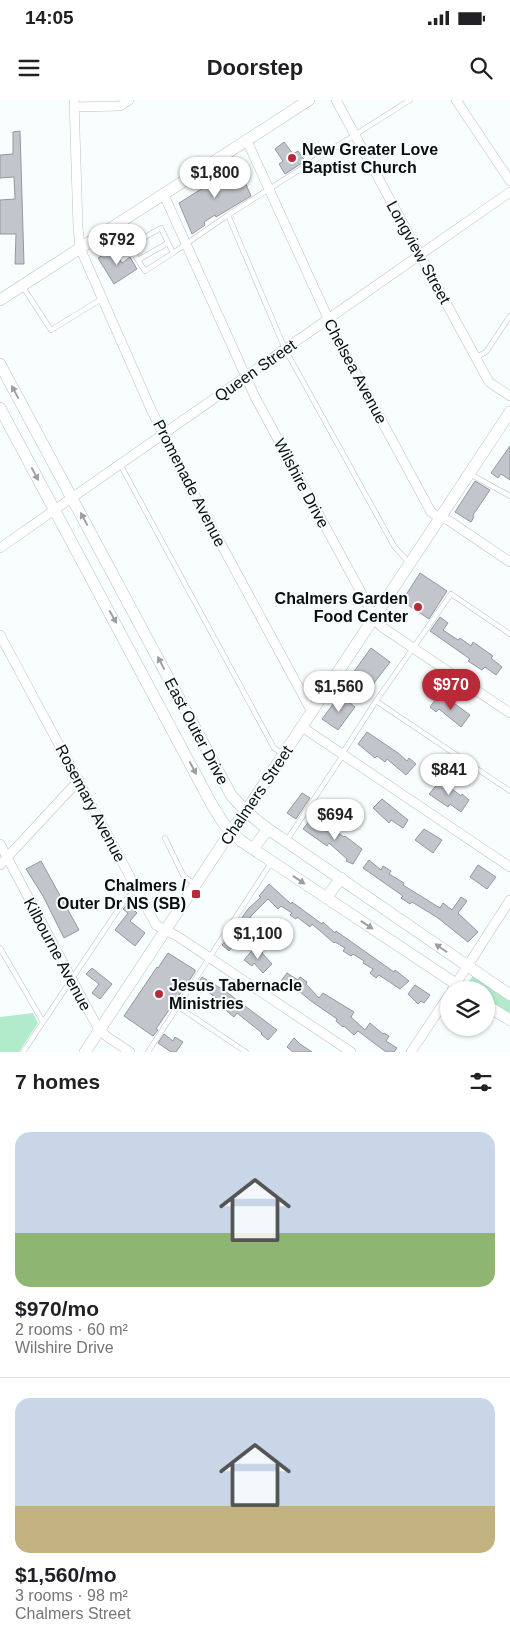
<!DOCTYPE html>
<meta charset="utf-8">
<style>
body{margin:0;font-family:Helvetica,sans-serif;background:#f6f6f6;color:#202124;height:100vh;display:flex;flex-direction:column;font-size:19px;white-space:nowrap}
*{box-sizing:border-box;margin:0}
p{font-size:16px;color:#757577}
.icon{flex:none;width:28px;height:28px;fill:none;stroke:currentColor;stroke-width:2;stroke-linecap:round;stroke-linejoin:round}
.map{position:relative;height:952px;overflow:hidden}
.drawer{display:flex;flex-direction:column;background:#fff;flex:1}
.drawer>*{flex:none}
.tools{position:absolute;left:440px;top:881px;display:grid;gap:10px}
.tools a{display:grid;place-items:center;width:55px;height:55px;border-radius:50%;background:#fff;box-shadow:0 1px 4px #0004;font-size:25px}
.price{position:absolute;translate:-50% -42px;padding:0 11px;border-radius:18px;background:#fff;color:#222;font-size:16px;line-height:32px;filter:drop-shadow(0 1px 2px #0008)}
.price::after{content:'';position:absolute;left:50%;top:30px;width:15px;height:11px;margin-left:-8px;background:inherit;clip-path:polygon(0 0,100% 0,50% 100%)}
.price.current{background:#ba2937;color:#fff}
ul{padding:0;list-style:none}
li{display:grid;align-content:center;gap:10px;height:265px;padding:0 15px}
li+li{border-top:1px solid #e0e0e0}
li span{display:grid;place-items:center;height:155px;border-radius:15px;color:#555}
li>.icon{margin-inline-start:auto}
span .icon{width:90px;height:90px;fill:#fffc;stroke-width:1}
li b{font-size:21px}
h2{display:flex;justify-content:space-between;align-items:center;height:60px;padding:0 15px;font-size:21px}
.status{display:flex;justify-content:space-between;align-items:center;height:35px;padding:0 25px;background:#fff;direction:ltr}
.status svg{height:14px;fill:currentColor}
header{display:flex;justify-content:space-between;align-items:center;height:65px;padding:0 15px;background:#fff;font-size:22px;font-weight:700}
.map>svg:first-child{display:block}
.green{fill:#b2ebcc}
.building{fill:#c2c6cc;stroke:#94989d}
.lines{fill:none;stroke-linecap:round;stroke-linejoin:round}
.lane-casing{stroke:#bac1c4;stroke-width:5.5}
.street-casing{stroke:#bac1c4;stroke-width:10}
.secondary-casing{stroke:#bac1c4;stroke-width:12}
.lane{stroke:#fff;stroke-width:4.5}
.street{stroke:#fff;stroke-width:9}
.secondary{stroke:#fff;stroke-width:11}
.oneway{fill:#9d9e9f}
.poi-dot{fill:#ba2937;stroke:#f8fdfe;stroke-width:2}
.labels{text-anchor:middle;stroke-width:4;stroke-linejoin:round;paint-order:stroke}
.poi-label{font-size:16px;font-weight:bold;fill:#0b0d0e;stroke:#f8fdfe;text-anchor:start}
.street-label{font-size:16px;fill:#0b0d0e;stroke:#f8fdfe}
</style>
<div class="status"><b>14:05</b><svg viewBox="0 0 49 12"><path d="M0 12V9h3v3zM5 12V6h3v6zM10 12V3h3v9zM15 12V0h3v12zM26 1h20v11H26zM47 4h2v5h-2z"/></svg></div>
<header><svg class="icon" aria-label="menu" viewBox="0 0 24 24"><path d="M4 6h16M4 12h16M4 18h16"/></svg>Doorstep<svg class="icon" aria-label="search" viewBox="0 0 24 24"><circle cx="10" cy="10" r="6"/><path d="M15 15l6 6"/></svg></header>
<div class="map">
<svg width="510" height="952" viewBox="0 0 510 952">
<rect width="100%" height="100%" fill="#f8fdfe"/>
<path class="green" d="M473,876L510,900V916L486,900V890C479,890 469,892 467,883Z
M33,913L38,923L19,952H0V917Z"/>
<path class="building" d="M20,31L24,164H15L16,134H0V100L15,99L14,77L0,78V55L13,54V32Z
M284,42L293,54L298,51L305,61L285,74L279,64L283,61L275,49Z
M238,66L251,96L216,117L215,115L204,122L205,125L192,134L179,103Z
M113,149L122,163L130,157L137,169L114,184L98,158Z
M510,346V380L501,374L498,378L491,373Z
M475,381L490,390L473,415L474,417L471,422L455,412Z
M420,473L447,491L429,519L402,501Z
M440,517L448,523L443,530L458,540L460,538L471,546L473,542L493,556L491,558L502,567L496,575L485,567L482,570L468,561L470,559L430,531Z
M371,548L390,562L368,591L350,577Z
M340,595L355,607L338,630L322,619Z
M439,595L449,603L451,601L470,615L461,627L439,609L436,612L430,607Z
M367,632L398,653L407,661L409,658L416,664L406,675L387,659L385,662L377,656L375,658L358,644Z
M441,680L461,696L462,694L469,700L461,712L450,704L448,707L429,694Z
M302,693L310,698L296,719L287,713Z
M382,699L408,720L403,728L391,720L389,723L373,708Z
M310,720L326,731L329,727L344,737L345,736L362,749L353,764L346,761L347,759L329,743L327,746L303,729Z
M424,729L442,740L433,753L415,740Z
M369,760L381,770L383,766L391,771L389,774L404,783L403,785L440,808L443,803L452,810L461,797L467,801L458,813L478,832L468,842L438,818L412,802L410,804L401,798L403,796L363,768Z
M41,761L79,830L64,838L43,796L26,769Z
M478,765L496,777L487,789L470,777Z
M269,784L291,804L292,802L322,824L323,822L335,833L336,831L394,872L395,870L409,881L400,889L379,875L376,878L370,873L373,869L363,863L364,861L353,854L351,856L343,851L345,848L335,842L334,843L312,824L310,827L297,817L296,819L290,815L292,813L281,806L278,809L268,799L252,815L244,826L239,822L248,809L261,797L259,796Z
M129,803L133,806L132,808L137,813L130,821L145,833L135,846L115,830L128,813L123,809Z
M233,832L240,838L229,851L222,845Z
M256,846L263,852L262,853L272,864L263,873L254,863L252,866L244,860Z
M168,853L195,870V872L156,929L158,930L153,936L124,916L157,867L158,868Z
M92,868L112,884L100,899L92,893L99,884L86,874Z
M287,873L298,880L300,877L307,882L306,884L319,898L323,893L354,912L351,917L365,930L370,923L383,934L384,933L389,936L386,941L397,948L394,952H386L358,931L354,935L344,926L343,927L336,921L337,919L311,901L300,892L299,893L281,881Z
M202,877L225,891L277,930L268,940L261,934L262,933L237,913L234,917L217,903L219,900L204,889L202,893L194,888Z
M415,885L430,895L424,903L421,901L418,904L408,894Z
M164,934L173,941L175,937L183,942L176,952H171L158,943Z
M294,938L300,944L312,952H293L287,947Z"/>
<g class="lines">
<g class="lane-casing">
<path id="lane" d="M228,115L285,249L394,446L409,463
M168,143L138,160L129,146L161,128L173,153L228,115L410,0
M138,160L145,171L173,153
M23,187L51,230L103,198
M476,257L486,252L510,216
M120,364L274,648L283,654
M470,374L510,396
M376,601L510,691
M342,654L376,601L451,494L510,534
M165,738L183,775L194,784
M287,740L343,655
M0,848L43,922
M177,906L246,952
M23,952L122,804L136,789
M148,952L271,763"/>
</g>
<g class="street-casing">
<path id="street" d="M74,0L78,127L80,148L150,307L175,359L312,612
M336,0L489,282L510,296
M456,0L510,81
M74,7L120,6L129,0
M247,41L338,240L431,412L440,418L448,420L510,462
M164,95L255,297L369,507L373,519L382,527L510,613
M0,448L510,92
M0,535L156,825L177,836L351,952
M302,627L510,767
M0,744L99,930L109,938L130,952
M0,765L79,680
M452,890L510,800
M411,952L449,895"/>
</g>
<g class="secondary-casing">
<path id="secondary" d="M0,200L309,0
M0,264L231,695C242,708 254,719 268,729L510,895
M0,308L212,705L224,724L241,741L465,890
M253,749L268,729
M326,798L341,778
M486,905L510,920
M85,952L231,731L252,702L510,312"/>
</g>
<use href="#lane" class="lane"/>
<use href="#street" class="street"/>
<use href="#secondary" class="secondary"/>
</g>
<defs><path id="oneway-solid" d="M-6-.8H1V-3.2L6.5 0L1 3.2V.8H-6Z" transform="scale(1.25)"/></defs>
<g class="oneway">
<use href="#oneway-solid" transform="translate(15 292) rotate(-118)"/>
<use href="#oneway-solid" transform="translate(35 374) rotate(62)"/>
<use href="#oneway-solid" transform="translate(84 419) rotate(-118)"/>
<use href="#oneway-solid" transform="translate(113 517) rotate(61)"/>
<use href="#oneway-solid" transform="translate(161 563) rotate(-118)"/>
<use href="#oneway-solid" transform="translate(193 668) rotate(62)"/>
<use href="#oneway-solid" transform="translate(299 780) rotate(34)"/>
<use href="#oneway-solid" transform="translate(367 825) rotate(34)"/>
<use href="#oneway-solid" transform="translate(441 848) rotate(-145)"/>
</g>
<g class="poi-dot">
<circle cx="292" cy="58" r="5"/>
<circle cx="418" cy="507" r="5"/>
<rect x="191" y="789" width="10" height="10" rx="2.5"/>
<circle cx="159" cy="894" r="5"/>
</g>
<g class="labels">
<g class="poi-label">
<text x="302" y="55">New Greater Love<tspan x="302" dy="18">Baptist Church</tspan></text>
<text x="408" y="504" text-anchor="end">Chalmers Garden<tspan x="408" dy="18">Food Center</tspan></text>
<text x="186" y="791" text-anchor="end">Chalmers /<tspan x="186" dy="18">Outer Dr NS (SB)</tspan></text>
<text x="169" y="891">Jesus Tabernacle<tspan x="169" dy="18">Ministries</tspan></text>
</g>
<g class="street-label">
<text transform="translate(419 152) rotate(61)" y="6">Longview Street</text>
<text transform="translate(255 270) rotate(-35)" y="6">Queen Street</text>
<text transform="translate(356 271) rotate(62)" y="6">Chelsea Avenue</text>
<text transform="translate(190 383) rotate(63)" y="6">Promenade Avenue</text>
<text transform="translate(302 383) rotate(62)" y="6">Wilshire Drive</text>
<text transform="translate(197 631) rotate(62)" y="6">East Outer Drive</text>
<text transform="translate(256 695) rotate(-56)" y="6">Chalmers Street</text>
<text transform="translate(91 703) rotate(62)" y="6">Rosemary Avenue</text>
<text transform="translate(58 854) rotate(62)" y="6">Kilbourne Avenue</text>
</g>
</g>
</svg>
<div class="tools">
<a><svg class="icon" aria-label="layers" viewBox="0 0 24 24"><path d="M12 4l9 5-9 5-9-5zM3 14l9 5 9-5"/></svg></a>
</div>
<b class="price" style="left:215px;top:99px">$1,800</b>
<b class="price" style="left:117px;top:166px">$792</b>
<b class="price current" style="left:451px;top:611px">$970</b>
<b class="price" style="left:339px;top:613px">$1,560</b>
<b class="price" style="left:449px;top:696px">$841</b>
<b class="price" style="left:335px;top:741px">$694</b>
<b class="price" style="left:258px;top:860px">$1,100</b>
</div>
<section class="drawer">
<h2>7 homes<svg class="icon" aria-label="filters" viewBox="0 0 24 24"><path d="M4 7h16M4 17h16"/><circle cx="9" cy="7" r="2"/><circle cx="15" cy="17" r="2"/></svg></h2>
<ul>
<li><span style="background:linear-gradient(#c9d6e8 65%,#8fb573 0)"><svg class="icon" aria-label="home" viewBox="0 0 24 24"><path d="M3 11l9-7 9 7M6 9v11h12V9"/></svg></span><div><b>$970/mo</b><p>2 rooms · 60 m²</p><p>Wilshire Drive</p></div></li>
<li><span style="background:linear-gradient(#c9d6e8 70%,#c2b280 0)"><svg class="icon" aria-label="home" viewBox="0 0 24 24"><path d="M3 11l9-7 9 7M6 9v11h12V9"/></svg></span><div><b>$1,560/mo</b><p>3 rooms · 98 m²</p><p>Chalmers Street</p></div></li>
</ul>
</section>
